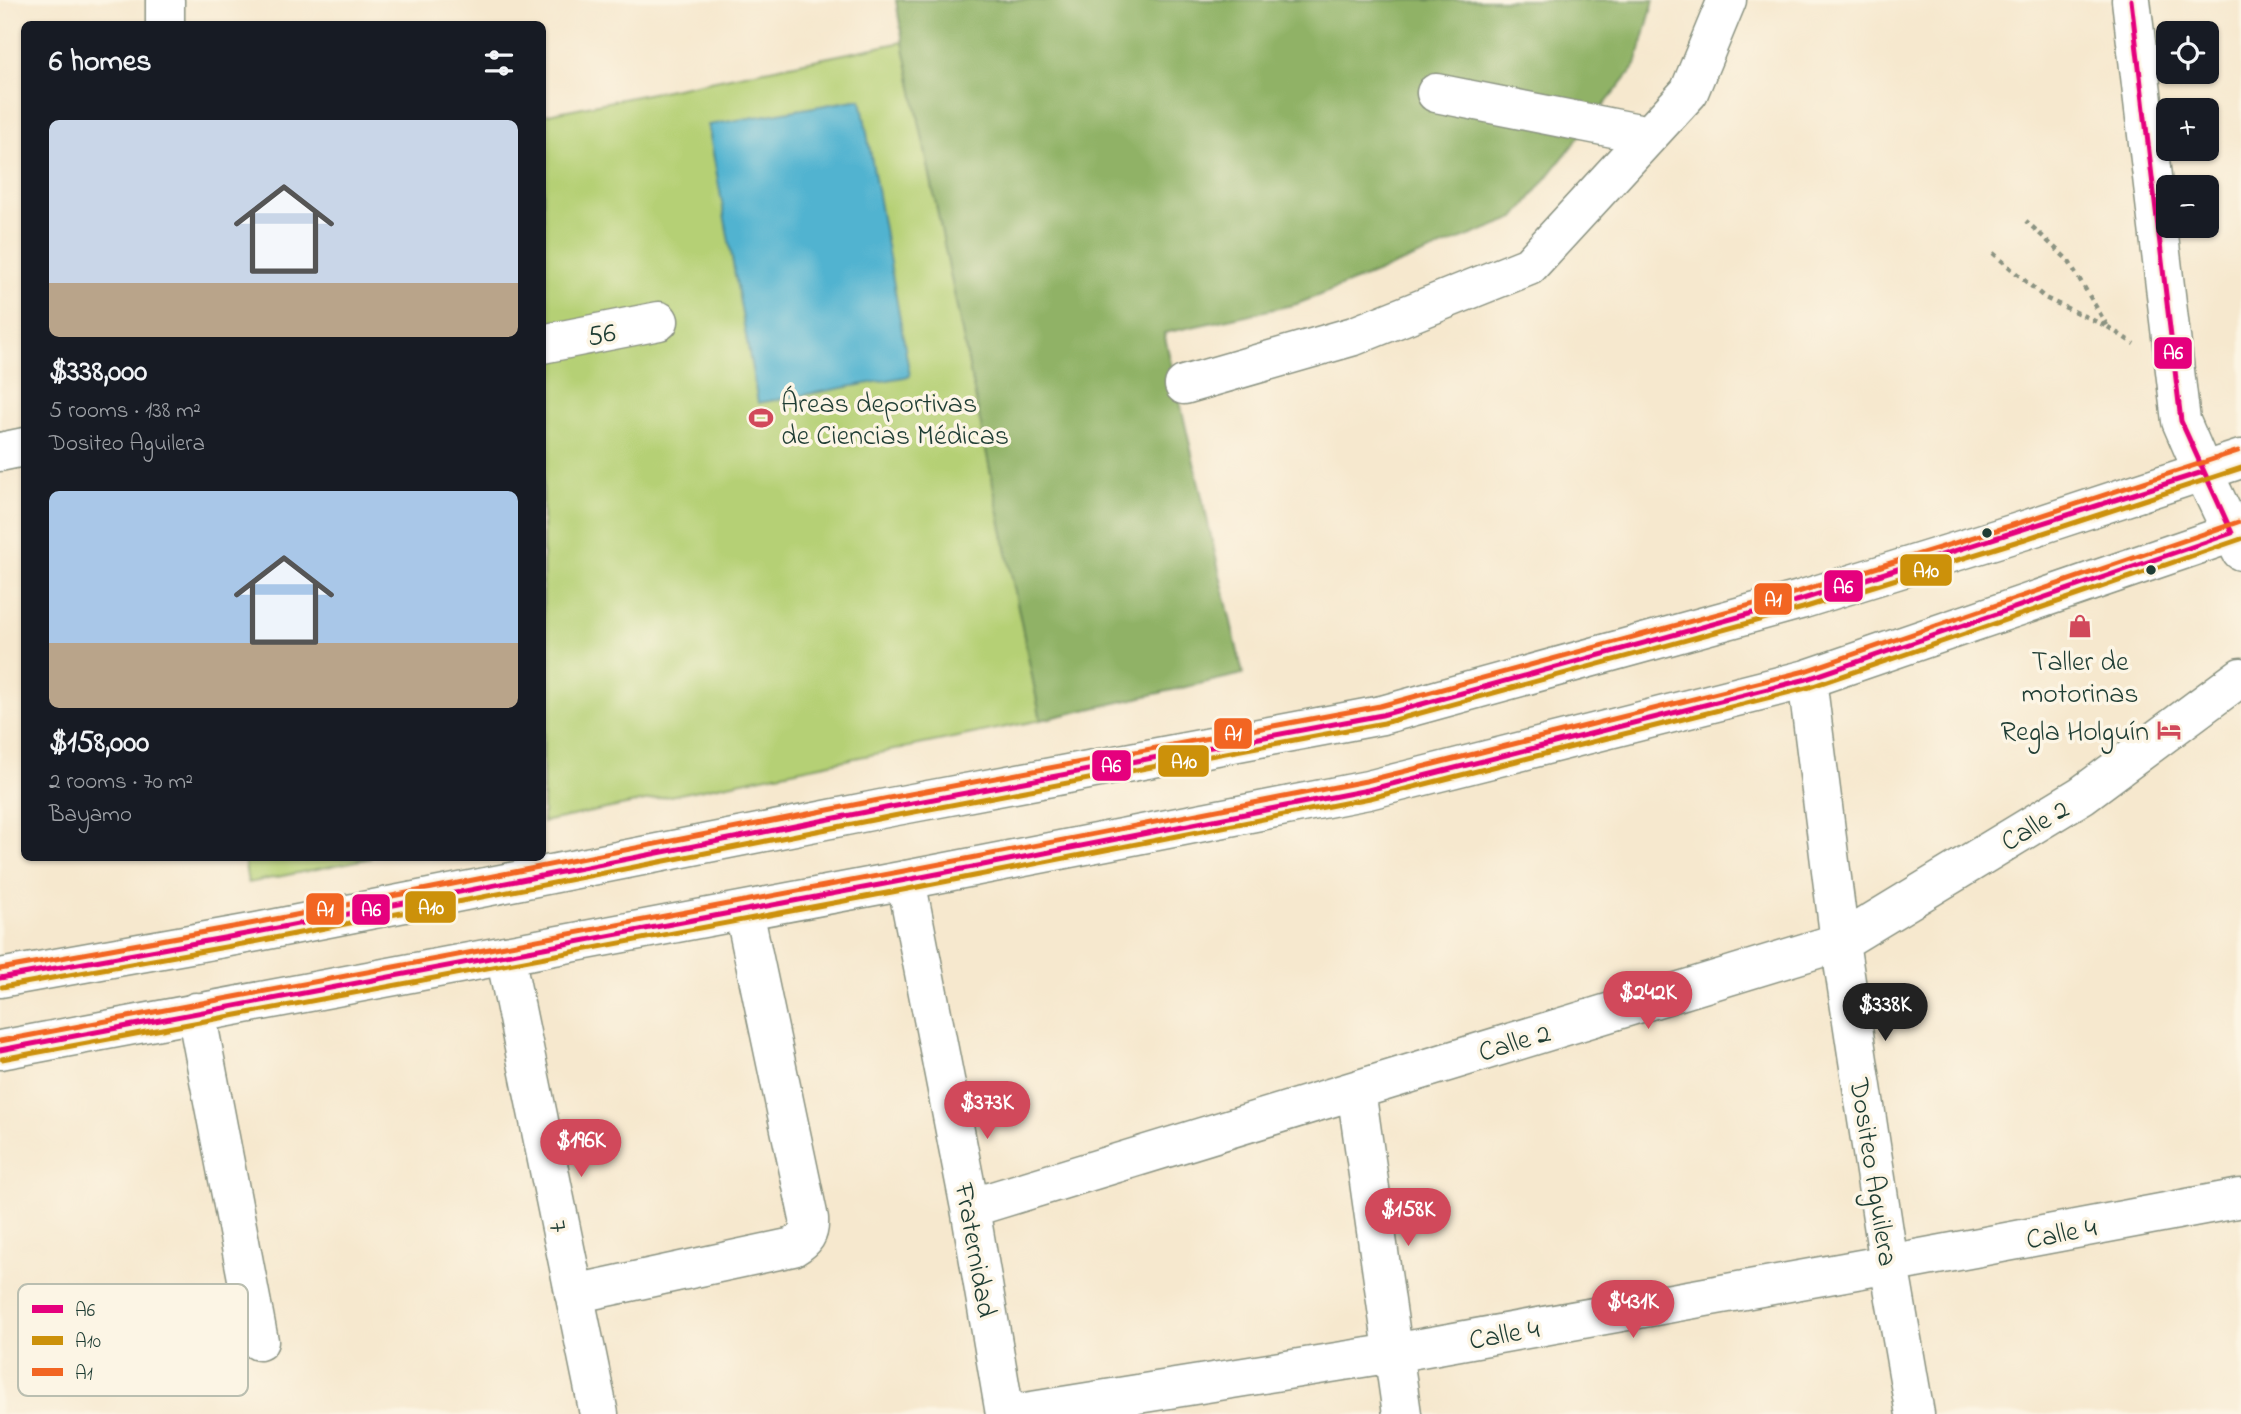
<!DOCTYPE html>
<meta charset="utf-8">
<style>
body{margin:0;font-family:"Indie Flower",sans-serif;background:#242831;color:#f1f3f6;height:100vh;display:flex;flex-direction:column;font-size:26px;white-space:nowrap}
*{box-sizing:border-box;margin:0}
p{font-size:23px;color:#9ea1a6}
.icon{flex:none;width:38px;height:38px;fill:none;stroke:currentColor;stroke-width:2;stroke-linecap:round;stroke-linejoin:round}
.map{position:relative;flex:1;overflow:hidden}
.details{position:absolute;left:21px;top:21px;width:525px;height:840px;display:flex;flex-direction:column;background:#171b24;border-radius:10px;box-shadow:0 2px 5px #0004}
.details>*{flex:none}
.buttons{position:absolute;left:2156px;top:21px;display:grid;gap:14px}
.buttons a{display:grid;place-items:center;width:63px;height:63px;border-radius:10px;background:#171b24;box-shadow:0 2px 5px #0004;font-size:35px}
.price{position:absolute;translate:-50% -60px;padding:0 16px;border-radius:24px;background:#d1495b;color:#fff;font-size:23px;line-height:46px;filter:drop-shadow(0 2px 4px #0008)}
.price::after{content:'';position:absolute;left:50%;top:42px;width:21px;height:16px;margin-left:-10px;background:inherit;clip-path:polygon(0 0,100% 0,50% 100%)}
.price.current{background:#222;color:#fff}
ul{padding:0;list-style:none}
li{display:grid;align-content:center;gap:14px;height:371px;padding:0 28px}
li span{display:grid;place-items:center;height:217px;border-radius:10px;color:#555}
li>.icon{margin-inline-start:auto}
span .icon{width:126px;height:126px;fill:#fffc;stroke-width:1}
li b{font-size:30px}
h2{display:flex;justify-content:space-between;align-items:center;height:84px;padding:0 28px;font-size:30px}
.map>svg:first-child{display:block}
.green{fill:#b5d075;stroke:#6a8654;stroke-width:2}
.forest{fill:#90b266;stroke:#58784d;stroke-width:2}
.water{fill:#51b3d0;stroke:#387882;stroke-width:2}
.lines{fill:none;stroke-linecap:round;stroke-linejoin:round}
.minor-casing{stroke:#8a9281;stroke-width:41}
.major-casing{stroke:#8a9281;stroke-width:41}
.path{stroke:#8a9281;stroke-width:4.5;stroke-dasharray:5 5;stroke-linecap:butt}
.minor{stroke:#fff;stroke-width:38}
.major{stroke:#fff;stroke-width:38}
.bus-1-casing{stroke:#fcf5e5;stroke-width:10}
.bus-2-casing{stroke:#fcf5e5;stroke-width:10}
.bus-3-casing{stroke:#fcf5e5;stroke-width:10}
.bus-1{stroke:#e5007d;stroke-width:5}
.bus-2{stroke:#cc910a;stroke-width:5}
.bus-3{stroke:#f26522;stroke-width:5}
.bus-dot{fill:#1f3d34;stroke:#fcf5e5;stroke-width:2.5}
.labels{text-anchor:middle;stroke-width:7;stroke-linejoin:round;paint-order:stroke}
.street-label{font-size:28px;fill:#1f3d34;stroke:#fcf5e5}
.poi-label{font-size:28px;fill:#1f3d34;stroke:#fcf5e5;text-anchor:start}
.key{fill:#fcf5e5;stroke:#babeb0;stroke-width:2}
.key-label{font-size:19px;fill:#1f3d34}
.line-badge{stroke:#fcf5e5;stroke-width:2.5}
.badge-label{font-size:19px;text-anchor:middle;font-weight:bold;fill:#fff}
</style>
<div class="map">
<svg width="2241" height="1414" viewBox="0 0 2241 1414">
<rect width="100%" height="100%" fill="#fcf5e5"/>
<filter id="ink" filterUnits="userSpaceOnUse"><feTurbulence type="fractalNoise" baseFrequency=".0143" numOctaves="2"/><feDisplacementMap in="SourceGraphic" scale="14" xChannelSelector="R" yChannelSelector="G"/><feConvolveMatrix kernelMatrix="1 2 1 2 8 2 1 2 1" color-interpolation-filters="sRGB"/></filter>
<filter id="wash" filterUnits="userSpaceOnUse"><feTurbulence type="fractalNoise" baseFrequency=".00686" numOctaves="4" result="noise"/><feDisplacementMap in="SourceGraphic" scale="28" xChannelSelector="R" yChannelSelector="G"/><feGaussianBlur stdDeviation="1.57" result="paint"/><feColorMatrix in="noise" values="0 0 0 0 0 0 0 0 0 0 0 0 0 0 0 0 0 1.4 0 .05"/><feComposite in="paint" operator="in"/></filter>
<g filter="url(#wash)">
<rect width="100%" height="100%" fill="#f6e8ce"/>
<path class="green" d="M903,42L1041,720L543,822V115Z
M244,858H371L248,883Z"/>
<path class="forest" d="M896,0H1654L1636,65L1515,218L1297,304L1164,333L1243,674L1041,720L903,42Z"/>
<path class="water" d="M861,99L910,376L758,403L708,125Z"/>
</g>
<g filter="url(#ink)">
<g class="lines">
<g class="minor-casing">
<path id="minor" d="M2131,0L2181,421L2203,472L2241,551
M165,24V0
M1436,93L1649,135
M542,344L659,321
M1184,385L1354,336L1529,266L1689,92L1727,0
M0,452L24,447
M1807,679L1840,942L1889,1264L1915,1414
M906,880L970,1208L1005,1414
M505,955L599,1414
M196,1012L259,1341
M1356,1090L1402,1414
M970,1208L1840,942L2082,795L2241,677
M574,1294L793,1247C805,1240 810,1234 809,1219L744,911
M1013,1414L1393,1353L1889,1264L2241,1198"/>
</g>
<g class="major-casing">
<path id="major" d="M0,978L257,932L891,807L1382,715L1800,600L2022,531L2241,459
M0,1050L906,880L1368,790L1807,679L2241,530"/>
</g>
<path class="path" d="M1993,253L2045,298L2108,327L2068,260L2026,221
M2108,327L2134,344"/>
<use href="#minor" class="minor"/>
<use href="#major" class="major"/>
<g class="bus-1-casing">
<path id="bus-1" d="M0,978L257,932L891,807L1382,715L1800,600L2203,472
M0,1050L906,880L1368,790L1807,679L2232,533L2181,421L2131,0"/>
</g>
<g class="bus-2-casing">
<path id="bus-2" d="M2,987L259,941L893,816L1384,723L1803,608L2025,539L2241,468
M2,1059L908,889L1370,798L1810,687L2241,539"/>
</g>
<g class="bus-3-casing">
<path id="bus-3" d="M0,969L255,923L889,798L1380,706L1798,592L2019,523L2238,451
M0,1041L904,871L1366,781L1805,671L2238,522"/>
</g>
<use href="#bus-1" class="bus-1"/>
<use href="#bus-2" class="bus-2"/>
<use href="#bus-3" class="bus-3"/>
</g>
</g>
<defs>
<g id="stadium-bare" transform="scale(1.89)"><path d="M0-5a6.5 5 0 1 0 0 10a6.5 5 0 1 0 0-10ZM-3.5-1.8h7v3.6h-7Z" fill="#d1495b" stroke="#fcf5e5" stroke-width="2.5" paint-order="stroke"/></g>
<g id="shop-bare" transform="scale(1.89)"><path d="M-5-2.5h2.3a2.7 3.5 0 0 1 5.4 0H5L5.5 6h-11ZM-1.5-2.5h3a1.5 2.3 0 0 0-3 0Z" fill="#d1495b" stroke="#fcf5e5" stroke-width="2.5" paint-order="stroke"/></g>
<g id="hotel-bare" transform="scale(1.89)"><path d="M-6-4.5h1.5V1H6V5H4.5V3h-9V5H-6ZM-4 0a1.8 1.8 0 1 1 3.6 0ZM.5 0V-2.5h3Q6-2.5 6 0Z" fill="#d1495b" stroke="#fcf5e5" stroke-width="2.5" paint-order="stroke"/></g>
</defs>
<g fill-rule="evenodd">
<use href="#stadium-bare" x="761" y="418"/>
<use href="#shop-bare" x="2080" y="626"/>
<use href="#hotel-bare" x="2169" y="730"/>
</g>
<g class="bus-dot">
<circle cx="1987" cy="533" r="6"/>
<circle cx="2151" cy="570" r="6"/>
</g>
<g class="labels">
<g class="street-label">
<text transform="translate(601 333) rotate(-11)" y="10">56</text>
<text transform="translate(2034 824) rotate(-31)" y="10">Calle 2</text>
<text transform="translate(1514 1041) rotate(-17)" y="10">Calle 2</text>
<text transform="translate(1875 1172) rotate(81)" y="10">Dositeo Aguilera</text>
<text transform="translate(560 1226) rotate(78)" y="10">7</text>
<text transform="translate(2061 1232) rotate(-11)" y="10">Calle 4</text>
<text transform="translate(977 1250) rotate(80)" y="10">Fraternidad</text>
<text transform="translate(1504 1333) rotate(-10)" y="10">Calle 4</text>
</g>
<g class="poi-label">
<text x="781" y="412">Áreas deportivas<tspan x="781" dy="32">de Ciencias Médicas</tspan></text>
<text x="2080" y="670" text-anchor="middle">Taller de<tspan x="2080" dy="32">motorinas</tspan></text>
<text x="2149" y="740" text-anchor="end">Regla Holguín</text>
</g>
</g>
<rect x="18" y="1284" width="230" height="112" rx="10" class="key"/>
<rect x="32" y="1305" width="31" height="8" fill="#e5007d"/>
<rect x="32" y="1336" width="31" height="9" fill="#cc910a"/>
<rect x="32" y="1368" width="31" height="8" fill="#f26522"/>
<g class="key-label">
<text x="75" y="1316">A6</text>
<text x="75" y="1347">A10</text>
<text x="75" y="1379">A1</text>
</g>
<g class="line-badge">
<rect x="2153" y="336" width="40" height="34" rx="7" fill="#e5007d"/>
<rect x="1899" y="553" width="54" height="34" rx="7" fill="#cc910a"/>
<rect x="1823" y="569" width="41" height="34" rx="7" fill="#e5007d"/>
<rect x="1753" y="582" width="40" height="34" rx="7" fill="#f26522"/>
<rect x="1213" y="717" width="40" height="33" rx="7" fill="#f26522"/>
<rect x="1157" y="744" width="53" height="34" rx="7" fill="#cc910a"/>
<rect x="1091" y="749" width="41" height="33" rx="7" fill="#e5007d"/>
<rect x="404" y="890" width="53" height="34" rx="7" fill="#cc910a"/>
<rect x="305" y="892" width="40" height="34" rx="7" fill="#f26522"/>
<rect x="351" y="893" width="40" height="33" rx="7" fill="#e5007d"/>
</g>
<g class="badge-label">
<text x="2173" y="359">A6</text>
<text x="1926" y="577">A10</text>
<text x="1843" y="593">A6</text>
<text x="1773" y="606">A1</text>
<text x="1233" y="740">A1</text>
<text x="1184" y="768">A10</text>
<text x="1111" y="772">A6</text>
<text x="431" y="914">A10</text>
<text x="325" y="916">A1</text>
<text x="371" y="916">A6</text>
</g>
</svg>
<div class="buttons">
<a><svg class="icon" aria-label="locate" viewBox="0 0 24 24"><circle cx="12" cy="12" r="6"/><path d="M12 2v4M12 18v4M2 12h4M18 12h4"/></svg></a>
<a>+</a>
<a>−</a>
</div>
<b class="price" style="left:1648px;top:1031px">$242K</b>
<b class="price current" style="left:1885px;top:1043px">$338K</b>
<b class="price" style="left:987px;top:1141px">$373K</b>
<b class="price" style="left:581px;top:1179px">$196K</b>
<b class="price" style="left:1408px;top:1248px">$158K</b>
<b class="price" style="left:1633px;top:1340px">$431K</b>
<section class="details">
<h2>6 homes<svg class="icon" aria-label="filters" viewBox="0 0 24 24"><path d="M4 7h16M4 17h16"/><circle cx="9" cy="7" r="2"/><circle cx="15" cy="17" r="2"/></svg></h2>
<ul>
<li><span style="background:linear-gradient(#c9d6e8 75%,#b9a48a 0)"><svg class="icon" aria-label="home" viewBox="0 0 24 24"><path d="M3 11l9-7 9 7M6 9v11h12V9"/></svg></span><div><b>$338,000</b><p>5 rooms · 138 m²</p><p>Dositeo Aguilera</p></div></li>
<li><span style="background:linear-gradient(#a9c7e8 70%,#b9a48a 0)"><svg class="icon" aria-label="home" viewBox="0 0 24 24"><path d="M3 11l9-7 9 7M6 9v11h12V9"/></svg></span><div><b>$158,000</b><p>2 rooms · 70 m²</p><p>Bayamo</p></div></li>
</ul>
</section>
</div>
